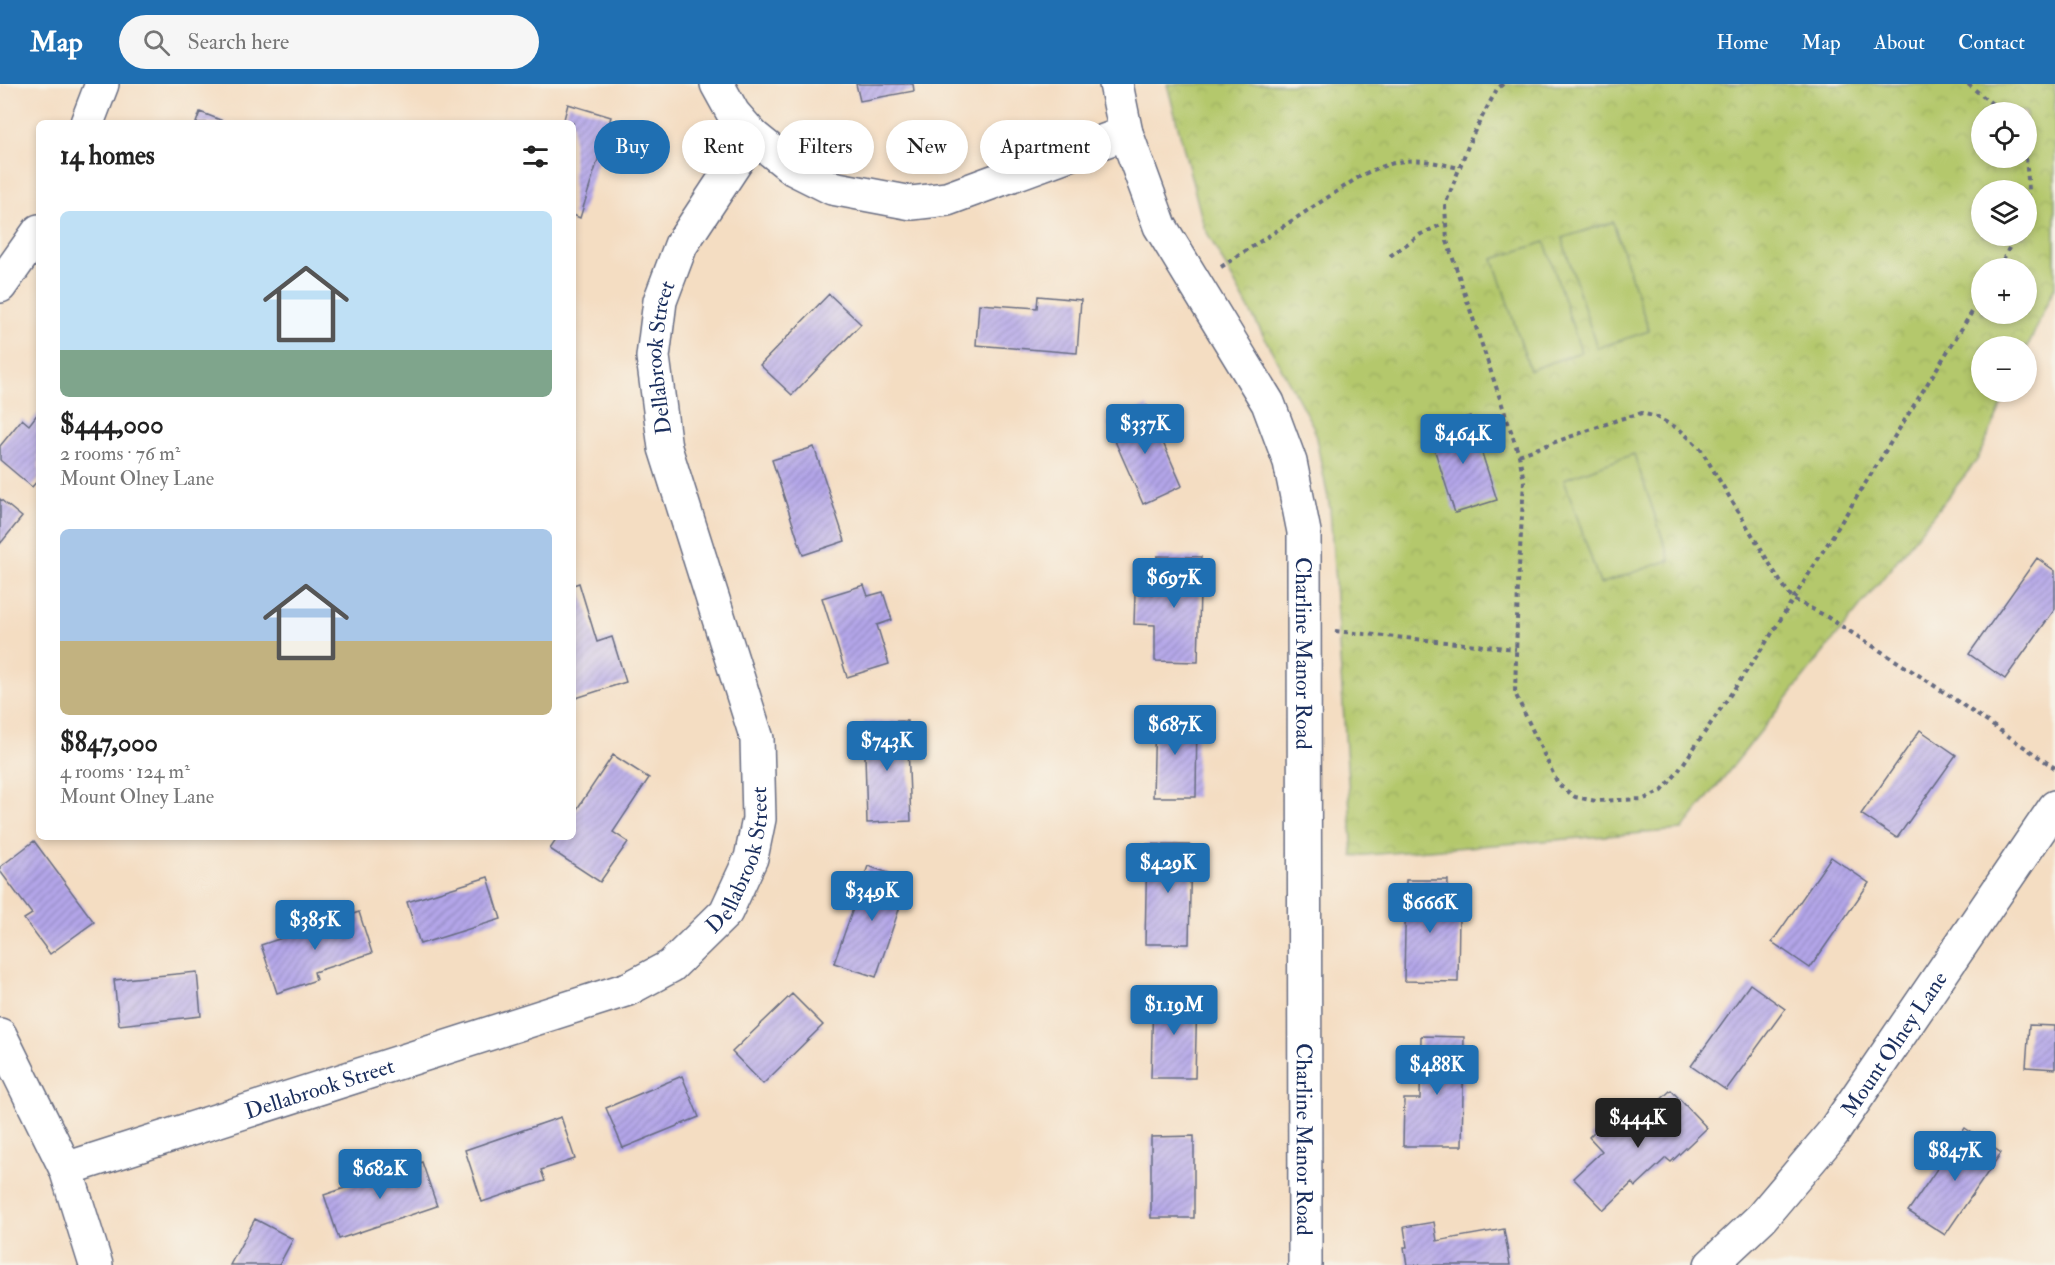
<!DOCTYPE html>
<meta charset="utf-8">
<style>
body{margin:0;font-family:"IM FELL Double Pica",serif;background:#f6f6f6;color:#222;height:100vh;display:flex;flex-direction:column;font-size:22px;white-space:nowrap}
*{box-sizing:border-box;margin:0}
p{font-size:20px;color:#767676}
.icon{flex:none;width:33px;height:33px;fill:none;stroke:currentColor;stroke-width:2;stroke-linecap:round;stroke-linejoin:round}
.map{position:relative;flex:1;overflow:hidden}
.side{position:absolute;left:36px;top:36px;width:540px;height:720px;display:flex;flex-direction:column;background:#fff;border-radius:9px;box-shadow:0 3px 9px #0003}
.side>*{flex:none}
.top-card{position:absolute;left:594px;top:36px;width:570px;height:54px;display:flex;gap:12px}
.controls{position:absolute;left:1971px;top:18px;display:grid;gap:12px}
.controls a{display:grid;place-items:center;width:66px;height:66px;border-radius:50%;background:#fff;box-shadow:0 3px 9px #0003;font-size:30px}
.price{position:absolute;translate:-50% -51px;padding:0 14px;border-radius:6px;background:#1f6fb2;color:#fff;font-size:20px;line-height:39px;filter:drop-shadow(0 2px 3px #0008)}
.price::after{content:'';position:absolute;left:50%;top:36px;width:18px;height:14px;margin-left:-9px;background:inherit;clip-path:polygon(0 0,100% 0,50% 100%)}
.price.selected{background:#222;color:#fff}
ul{padding:0;list-style:none}
li{display:grid;align-content:center;gap:12px;height:318px;padding:0 24px}
li span{display:grid;place-items:center;height:186px;border-radius:9px;color:#555}
li>.icon{margin-inline-start:auto}
span .icon{width:108px;height:108px;fill:#fffc;stroke-width:1}
li b{font-size:26px}
h2{display:flex;justify-content:space-between;align-items:center;height:72px;padding:0 24px;font-size:26px}
.tag{padding:0 21px;border-radius:27px;background:#fff;box-shadow:0 3px 9px #0003;font-size:21px;line-height:54px}
.tag.selected{background:#1f6fb2;color:#fff}
header{display:flex;align-items:center;gap:36px;box-sizing:border-box;height:84px;padding:0 30px;background:#1f6fb2;color:#fff}
header strong{font-size:28px}
nav{display:flex;gap:33px;margin-inline-start:auto;font-size:21px}
.search{width:420px;height:54px;background:#f6f6f6;display:flex;align-items:center;gap:15px;box-sizing:border-box;padding:0 21px;border-radius:33px;color:#767676;font-size:22px}
.map>svg:first-child{display:block}
.park{fill:url(#park-crowns);stroke:#687c65;stroke-width:1.5;fill-rule:evenodd}
.garden{fill:#b4c86c;stroke:#687c65;stroke-width:1.5}
.building{fill:url(#building-hatch)}
.lines{fill:none;stroke-linecap:round;stroke-linejoin:round}
.street-casing{stroke:#676c81;stroke-width:36}
.path{stroke:#676c81;stroke-width:4;stroke-dasharray:4.5 4.5;stroke-linecap:butt}
.street{stroke:#fff;stroke-width:33}
.labels{text-anchor:middle;stroke-width:4.5;stroke-linejoin:round;paint-order:stroke}
.street-label{font-size:22px;fill:#1b2f5e;stroke:#f7f3e8}
</style>
<header>
<strong>Map</strong>
<div class="search"><svg class="icon" aria-label="search" viewBox="0 0 24 24"><circle cx="10" cy="10" r="6"/><path d="M15 15l6 6"/></svg>Search here</div>
<nav><a>Home</a><a>Map</a><a>About</a><a>Contact</a></nav>
</header>
<div class="map">
<svg width="2055" height="1181" viewBox="0 0 2055 1181">
<defs>
<pattern id="park-crowns" width="20" height="18" patternUnits="userSpaceOnUse" patternTransform="scale(1.5)"><rect width="20" height="18" fill="#b4c86c"/><path d="M2 6a3 3 0 1 1 6 0M12 15a3 3 0 1 1 6 0" fill="none" stroke="#9aac60"/></pattern>
<pattern id="building-hatch" width="6" height="6" patternUnits="userSpaceOnUse" patternTransform="scale(1.5)"><rect width="6" height="6" fill="#b4a6e9"/><path d="M-1 1l2-2M0 6l6-6M5 7l2-2" fill="none" stroke="#9288c0"/></pattern>
</defs>
<rect width="100%" height="100%" fill="#f7f3e8"/>
<filter id="ink" filterUnits="userSpaceOnUse"><feTurbulence type="fractalNoise" baseFrequency=".0167" numOctaves="2"/><feDisplacementMap in="SourceGraphic" scale="12" xChannelSelector="R" yChannelSelector="G"/><feConvolveMatrix kernelMatrix="1 2 1 2 8 2 1 2 1" color-interpolation-filters="sRGB"/></filter>
<filter id="wash" filterUnits="userSpaceOnUse"><feTurbulence type="fractalNoise" baseFrequency=".008" numOctaves="4" result="noise"/><feDisplacementMap in="SourceGraphic" scale="24" xChannelSelector="R" yChannelSelector="G"/><feGaussianBlur stdDeviation="1.35" result="paint"/><feColorMatrix in="noise" values="0 0 0 0 0 0 0 0 0 0 0 0 0 0 0 0 0 1.4 0 .05"/><feComposite in="paint" operator="in"/></filter>
<g filter="url(#wash)">
<rect width="100%" height="100%" fill="#f4ddc2"/>
<path class="park" d="M1167,0H2055V202L2027,265L2026,262H1982V308H2008L1977,376L1682,746L1353,772L1330,424L1314,344L1204,143ZM1982,28H2026V74H1982ZM1982,106H2026V152H1982ZM1982,184H2026V230H1982Z"/>
<path class="garden" d="M1613,138L1649,247L1597,264L1562,154Z
M1545,158L1581,268L1530,286L1493,175Z
M1634,370L1670,476L1600,500L1564,395Z"/>
<g id="blocks">
<path class="building" d="M856,0H913L914,7L860,17Z
M568,20L611,33L580,134L573,131V39H563Z
M200,28L228,39H196Z
M829,210L861,240L792,311L760,281Z
M1038,212L1081,216L1077,269L976,261L979,220L1037,224Z
M1147,322L1182,402L1143,420L1107,339Z
M39,328V395L32,403L0,376V362L22,335L29,341Z
M1470,332L1497,416L1455,429L1428,346Z
M814,363L845,457L803,471L772,376Z
M0,415L22,433L0,460Z
M1157,472L1201,473L1198,578L1155,577V541L1134,540L1135,509L1156,510Z
M2037,474L2055,487V525L2005,595L1969,570Z
M579,499L597,558L612,553L626,598L573,615V501Z
M864,501L868,512L883,508L892,536L877,541L889,580L847,593L822,514Z
M1155,630L1197,631L1196,713H1153Z
M907,637L911,737L867,739L864,638Z
M1920,646L1956,671L1897,754L1861,730Z
M613,671L649,694L613,748L628,758L600,798L550,765L558,753H573V731Z
M34,757L94,838L50,870L24,835L32,830L0,787V783Z
M1147,760L1191,761L1189,860H1145Z
M1831,773L1869,799L1810,884L1772,858Z
M868,782L909,796L876,893L834,879Z
M488,793L501,835L420,860L407,818Z
M1406,796H1448L1447,831H1459L1458,898L1404,897Z
M359,828L372,869L314,888L316,896L277,909L261,861Z
M197,888L201,932L119,941L114,896Z
M1750,900L1785,925L1726,1006L1691,982Z
M792,910L823,941L763,1000L732,968Z
M1153,910L1197,911L1195,994H1151Z
M2029,941L2055,942V985L2026,983Z
M1421,952L1464,953L1462,1062H1403L1404,1015H1420Z
M682,992L699,1033L623,1064L606,1024Z
M1671,1006L1707,1044L1671,1078L1666,1074L1635,1103L1632,1099L1604,1126L1573,1094L1602,1067L1589,1053L1611,1031L1626,1048Z
M561,1033L575,1075L541,1086L545,1097L482,1118L465,1066Z
M1965,1044L2001,1069L1945,1151L1908,1127Z
M1194,1052V1134H1151V1053Z
M422,1078L437,1122L339,1155L324,1111Z
M255,1135L293,1155L279,1181H230Z
M1434,1138L1437,1157L1504,1145L1510,1181H1407L1404,1163H1407L1404,1143Z"/>
</g>
</g>
<g filter="url(#ink)">
<use href="#blocks" fill-opacity="0" stroke="#676c81" stroke-width="1.5"/>
<g class="lines">
<g class="street-casing">
<g id="street">
<path d="M717,0L733,29L753,52L794,85L832,104L912,119L947,115L1126,49"/>
<path id="s1" d="M1116,0L1126,49L1160,142L1268,319L1290,378L1304,448L1305,1181"/>
<path d="M87,39L102,0"/>
<path d="M0,202L39,147"/>
<path d="M0,951L66,1085L96,1181"/>
<path id="s2" d="M66,1085L628,905L671,882L726,828L751,774L759,735L757,655L665,364L653,273L660,217L681,161L753,52"/>
<path id="s3" d="M1711,1181L1761,1134L1832,1050L2055,723"/>
</g>
</g>
<path class="path" d="M1503,0L1497,5L1472,52L1445,121L1447,157L1519,371L1524,397L1518,501L1515,609L1558,700L1575,713L1596,717L1644,715L1662,707L1677,689L1769,554L1982,212
M1968,0L2002,28
M2026,74L2029,106L2026,119
M1390,172L1421,150L1445,139
M1221,183L1362,91C1403,72 1417,74 1459,84
M1999,184L2015,152
M1519,371L1620,335L1642,329L1656,333L1679,345L1700,364L1780,497L1793,515L1824,531L1923,594L2055,684
M1335,547L1516,565"/>
<use href="#street" class="street"/>
</g>
</g>
<g class="labels">
<g class="street-label">
<text dy="8" stroke="none"><textPath href="#s2" startOffset="1292">Dellabrook Street</textPath></text>
<text dy="8" stroke="none"><textPath href="#s1" startOffset="612">Charline Manor Road</textPath></text>
<text dy="8" stroke="none"><textPath href="#s2" startOffset="770">Dellabrook Street</textPath></text>
<text dy="8" stroke="none"><textPath href="#s3" startOffset="288">Mount Olney Lane</textPath></text>
<text dy="8" stroke="none"><textPath href="#s2" startOffset="266">Dellabrook Street</textPath></text>
<text dy="8" stroke="none"><textPath href="#s1" startOffset="1098">Charline Manor Road</textPath></text>
</g>
</g>
</svg>
<div class="controls">
<a><svg class="icon" aria-label="locate" viewBox="0 0 24 24"><circle cx="12" cy="12" r="6"/><path d="M12 2v4M12 18v4M2 12h4M18 12h4"/></svg></a>
<a><svg class="icon" aria-label="layers" viewBox="0 0 24 24"><path d="M12 4l9 5-9 5-9-5zM3 14l9 5 9-5"/></svg></a>
<a>+</a>
<a>−</a>
</div>
<b class="price" style="left:1145px;top:371px">$337K</b>
<b class="price" style="left:1463px;top:381px">$464K</b>
<b class="price" style="left:1174px;top:525px">$697K</b>
<b class="price" style="left:1175px;top:672px">$687K</b>
<b class="price" style="left:887px;top:688px">$743K</b>
<b class="price" style="left:1168px;top:810px">$429K</b>
<b class="price" style="left:872px;top:838px">$349K</b>
<b class="price" style="left:1430px;top:850px">$666K</b>
<b class="price" style="left:315px;top:867px">$385K</b>
<b class="price" style="left:1174px;top:952px">$1.19M</b>
<b class="price" style="left:1437px;top:1012px">$488K</b>
<b class="price selected" style="left:1638px;top:1065px">$444K</b>
<b class="price" style="left:1955px;top:1098px">$847K</b>
<b class="price" style="left:380px;top:1116px">$682K</b>
<div class="top-card">
<a class="tag selected">Buy</a>
<a class="tag">Rent</a>
<a class="tag">Filters</a>
<a class="tag">New</a>
<a class="tag">Apartment</a>
</div>
<section class="side">
<h2>14 homes<svg class="icon" aria-label="filters" viewBox="0 0 24 24"><path d="M4 7h16M4 17h16"/><circle cx="9" cy="7" r="2"/><circle cx="15" cy="17" r="2"/></svg></h2>
<ul>
<li><span style="background:linear-gradient(#bfe0f5 75%,#7fa58c 0)"><svg class="icon" aria-label="home" viewBox="0 0 24 24"><path d="M3 11l9-7 9 7M6 9v11h12V9"/></svg></span><div><b>$444,000</b><p>2 rooms · 76 m²</p><p>Mount Olney Lane</p></div></li>
<li><span style="background:linear-gradient(#a9c7e8 60%,#c2b280 0)"><svg class="icon" aria-label="home" viewBox="0 0 24 24"><path d="M3 11l9-7 9 7M6 9v11h12V9"/></svg></span><div><b>$847,000</b><p>4 rooms · 124 m²</p><p>Mount Olney Lane</p></div></li>
</ul>
</section>
</div>
